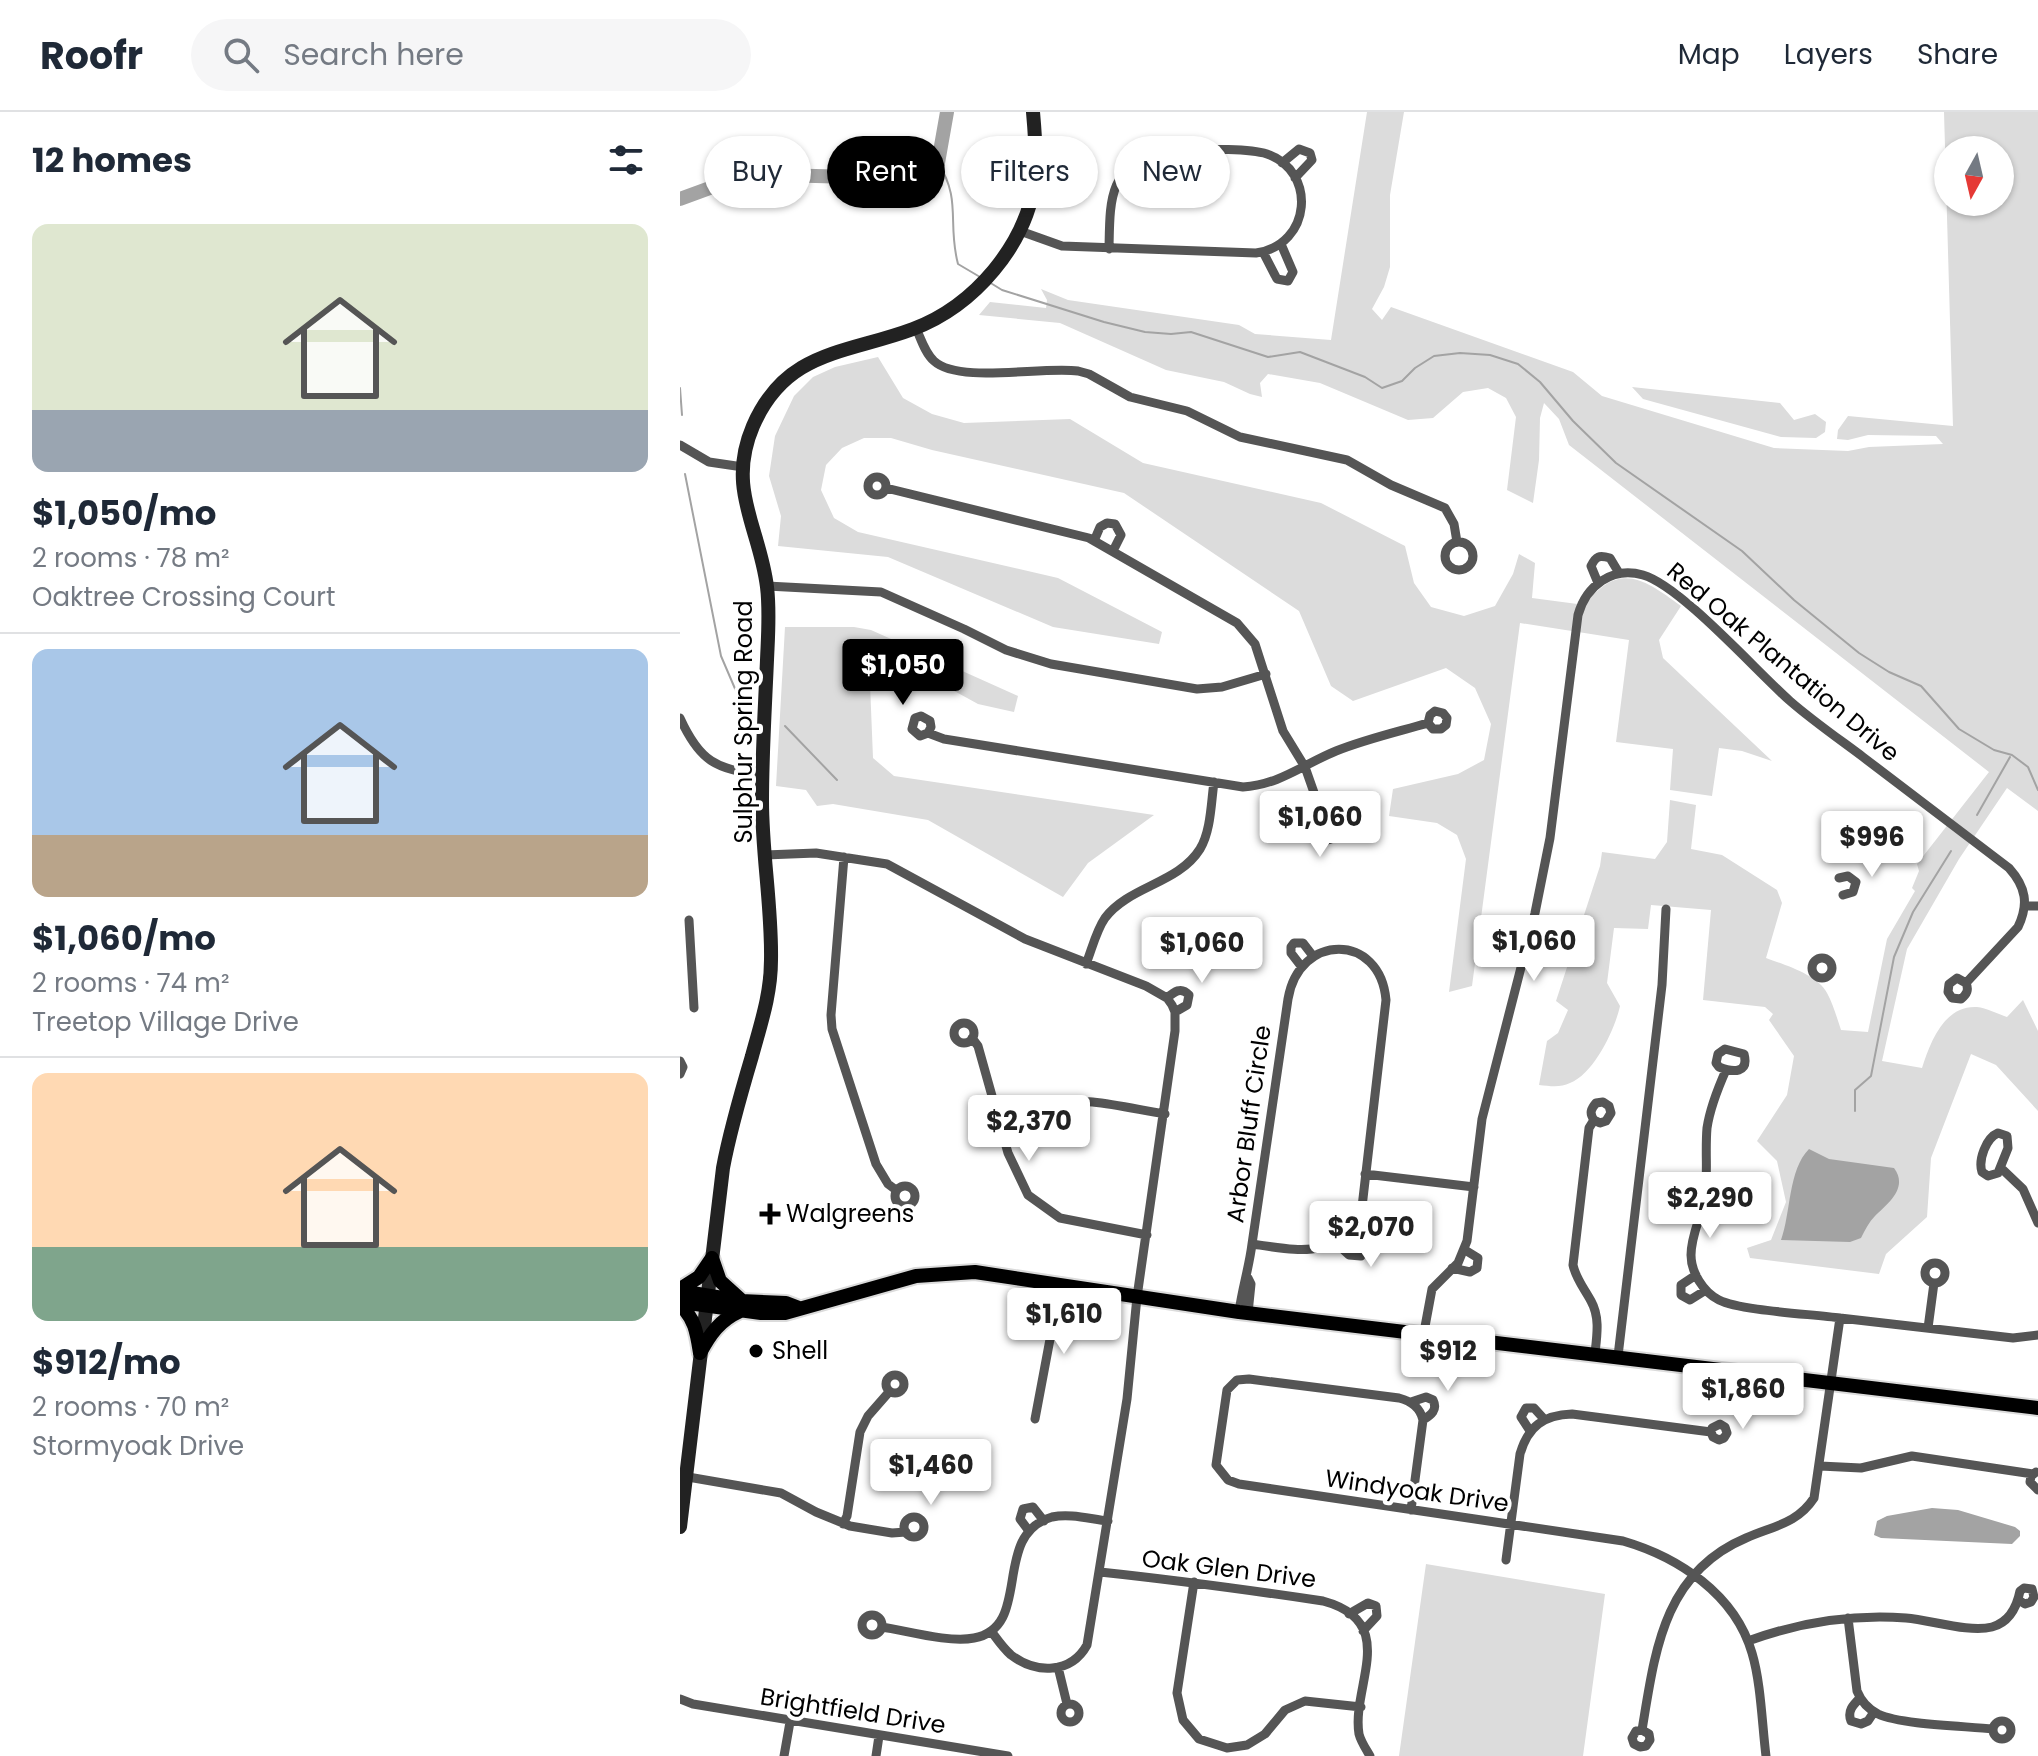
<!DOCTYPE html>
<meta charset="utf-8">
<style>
body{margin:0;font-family:Poppins,sans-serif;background:#f6f6f7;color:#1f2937;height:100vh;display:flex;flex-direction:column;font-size:30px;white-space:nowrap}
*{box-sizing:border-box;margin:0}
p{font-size:26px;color:#747a83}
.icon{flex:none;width:44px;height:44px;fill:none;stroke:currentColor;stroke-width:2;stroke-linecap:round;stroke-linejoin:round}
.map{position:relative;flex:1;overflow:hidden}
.sheet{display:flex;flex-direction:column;background:#fff;width:680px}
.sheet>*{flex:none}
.banner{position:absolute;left:24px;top:24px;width:760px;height:72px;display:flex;gap:16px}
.needle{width:52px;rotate:188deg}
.buttons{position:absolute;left:1254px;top:24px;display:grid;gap:16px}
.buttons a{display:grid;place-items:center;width:80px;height:80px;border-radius:50%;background:#fff;box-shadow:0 2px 6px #0004;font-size:40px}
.price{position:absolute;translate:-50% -68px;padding:0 18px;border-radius:8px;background:#fff;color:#222;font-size:26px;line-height:52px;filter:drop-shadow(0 2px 4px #0008)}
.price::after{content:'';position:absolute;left:50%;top:48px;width:24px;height:18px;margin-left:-12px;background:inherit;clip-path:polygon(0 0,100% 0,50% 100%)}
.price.selected{background:#000;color:#fff}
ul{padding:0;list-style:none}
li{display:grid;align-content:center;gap:16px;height:424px;padding:0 32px}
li+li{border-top:2px solid #e0e1e3}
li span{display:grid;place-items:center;height:248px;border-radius:16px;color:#555}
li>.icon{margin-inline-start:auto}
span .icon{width:144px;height:144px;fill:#fffc;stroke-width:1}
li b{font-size:34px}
h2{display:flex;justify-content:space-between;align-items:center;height:96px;padding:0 32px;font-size:34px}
.pill{padding:0 28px;border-radius:36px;background:#fff;box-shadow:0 2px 6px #0004;font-size:28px;line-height:72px}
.pill.selected{background:#000;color:#fff}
header{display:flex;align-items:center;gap:48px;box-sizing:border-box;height:112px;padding:0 40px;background:#fff;border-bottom:2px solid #e0e1e3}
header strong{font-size:38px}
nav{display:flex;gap:44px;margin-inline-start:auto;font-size:28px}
.search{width:560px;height:72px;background:#f6f6f7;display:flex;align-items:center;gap:20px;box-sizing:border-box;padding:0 28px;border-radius:44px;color:#747a83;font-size:30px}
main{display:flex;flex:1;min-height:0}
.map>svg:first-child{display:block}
.green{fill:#dcdcdc;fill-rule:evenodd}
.water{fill:#a3a3a3}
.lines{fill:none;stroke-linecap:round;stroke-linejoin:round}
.stream{stroke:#a3a3a3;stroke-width:2}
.river{stroke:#a3a3a3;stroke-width:14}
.primary-casing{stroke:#dbdbdb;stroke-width:18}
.street{stroke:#555;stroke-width:9}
.secondary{stroke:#222;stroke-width:14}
.primary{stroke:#000;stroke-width:14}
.poi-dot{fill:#000;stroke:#fff;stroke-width:3}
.labels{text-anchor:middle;stroke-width:8;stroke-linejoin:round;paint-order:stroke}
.street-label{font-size:24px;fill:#000;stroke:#fff}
.poi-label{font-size:24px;fill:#000;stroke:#fff;text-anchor:start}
</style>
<header>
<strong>Roofr</strong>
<div class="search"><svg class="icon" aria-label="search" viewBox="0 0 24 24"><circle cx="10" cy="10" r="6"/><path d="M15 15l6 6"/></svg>Search here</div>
<nav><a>Map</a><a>Layers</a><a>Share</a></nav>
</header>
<main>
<section class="sheet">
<h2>12 homes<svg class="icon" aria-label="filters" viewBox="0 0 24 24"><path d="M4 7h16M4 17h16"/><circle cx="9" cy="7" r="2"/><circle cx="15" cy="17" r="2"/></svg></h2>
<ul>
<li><span style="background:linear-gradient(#dfe7d0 75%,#9aa5b1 0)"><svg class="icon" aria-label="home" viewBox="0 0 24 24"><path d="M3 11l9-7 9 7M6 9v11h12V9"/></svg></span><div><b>$1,050/mo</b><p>2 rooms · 78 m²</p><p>Oaktree Crossing Court</p></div></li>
<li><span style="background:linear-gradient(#a9c7e8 75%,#b9a48a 0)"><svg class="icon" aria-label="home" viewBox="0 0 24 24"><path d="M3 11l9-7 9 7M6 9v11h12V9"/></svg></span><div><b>$1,060/mo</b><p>2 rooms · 74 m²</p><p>Treetop Village Drive</p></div></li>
<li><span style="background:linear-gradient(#ffd9b3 70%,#7fa58c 0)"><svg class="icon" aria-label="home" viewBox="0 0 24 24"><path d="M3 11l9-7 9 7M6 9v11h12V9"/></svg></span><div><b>$912/mo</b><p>2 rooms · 70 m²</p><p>Stormyoak Drive</p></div></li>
</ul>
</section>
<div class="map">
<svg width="1358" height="1644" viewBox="0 0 1358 1644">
<rect width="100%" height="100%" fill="#fff"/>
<path class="green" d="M687,0H724L710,83V155L704,175L692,197L702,208L711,195L893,260L922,284L1094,336L1168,339L1189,335L1263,332L1256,324L1188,323L1168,328L1157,327L1158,318L1168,304L1273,314L1264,0H1358V699L1327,676L1279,747L1227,837L1202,949L1242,956C1250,931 1264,893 1297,895C1306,896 1318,902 1327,905L1343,888L1358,919V999L1316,953L1291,942L1251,1046L1247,1105L1206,1142L1199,1162L1070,1146L1067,1136L1091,1128L1106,1090L1097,1049L1077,1029L1107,983L1114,944L1089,908L1093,902L1085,895L1023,888L1031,798L971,793L968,817L934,816L927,871L940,894C935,917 914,962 890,971C880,976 870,974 859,973L867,929L878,921L888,898L876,889L920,754L922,740L975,747L987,730L990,688L1016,693L1011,737L1042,743L1097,778L1102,791L1086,846C1105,853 1138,863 1147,881C1153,892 1157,906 1161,918L1188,920L1207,827L1235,779L1232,776L1239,759L1237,752L1309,660L889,333L879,307L864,291L860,306L859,348L853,391L827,378L836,305L826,286L808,276L783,280L753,306L728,308L640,271L588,262L580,271L582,285L570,282L544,270L486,258L380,211L299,203L310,190L366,196L367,188L361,177L388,188L559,213L575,222L651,228ZM1268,38H1320V90H1268Z
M198,245L223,286L252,302L284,311L390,307L463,351L641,391L725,434L734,471L751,495L784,504L815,494L833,462L839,442L855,451L852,486L905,493C939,448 965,468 1001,494L979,528L983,546L1092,649L1062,639L1039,636L1032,684L990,678L993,637L936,630L949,528L840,511L792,874L769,880L786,747L777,723L757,711L709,704L713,677L778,662L804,648L811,612L795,576L766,556L673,589L651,574L619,499L444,381L252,338L211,326H184L162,336L146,353L141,378L154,406L178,420L378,466L482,520L479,532L373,515L208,445L98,434L101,404L89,364L95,324L114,284L133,265L155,255Z
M952,275L1100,291L1114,308L1135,302L1146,310L1145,320L1136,326L1101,325L963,287Z
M105,515H174L191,518L338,584L334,600L298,592L247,564L198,562L190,572L193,646L214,664L474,703L408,751L383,785L248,708L153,692L137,694L126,678L96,674Z
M746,1452L925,1482L903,1644H719Z"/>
<path class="water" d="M1129,1037L1149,1047L1214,1056C1229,1076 1207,1092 1195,1104C1189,1110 1185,1118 1181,1126L1170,1130L1101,1128C1111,1101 1108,1058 1129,1037Z
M1252,1396L1278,1398L1335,1415L1340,1419V1424L1332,1432L1201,1426L1194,1423L1197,1409L1207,1404Z"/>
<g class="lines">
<path class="stream" d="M258,51C282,88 267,111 278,152L300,165
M309,170L322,178L424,210L465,220L491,222L511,220L588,245L620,240L685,265L702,276L722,269L735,256L754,244L780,241L810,243L838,252L860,270L893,309L936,351L1062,439L1114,488L1179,541L1209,560L1241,574L1279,617L1314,638L1332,643L1348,655L1358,678
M0,276L2,303
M5,362L41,544L56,579L71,593
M105,614L157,668
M1297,703L1330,645
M1175,999V978L1191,964L1214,845L1233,800L1271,739"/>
<path class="river" d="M0,87L68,62L171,65L223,72L240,69L249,63L258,51L267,0"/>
<g class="primary-casing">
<path id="primary" d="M32,1146L40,1169L61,1188
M0,1177L19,1165L32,1146
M0,1179L61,1189L106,1191L119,1196
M0,1190L81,1201H105L236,1164L295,1160L559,1200L1358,1296
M0,1193C15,1206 17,1222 20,1241
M20,1241C30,1222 40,1208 60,1199"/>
</g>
<path class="street" d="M602,51L619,37L630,41L632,48L615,66
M340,119L382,134L576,141C632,133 637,59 587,42C565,35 508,38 481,38C428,55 430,88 429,137
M583,140L597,167L608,169L613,160L601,132
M236,216C241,227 245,241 254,249C279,272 362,254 398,259L409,262L450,285L507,299L560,325L667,348L711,373L765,396L774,412L777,430
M0,333L29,350L63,355
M188 374a9 9 0 1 1 18 0a9 9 0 1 1-18 0Z
M206,376L409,426L557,511L575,532L603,619L625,655L644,709L653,716L651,727L641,730L635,727L632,720L637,711L644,709
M414,429L420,415L427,411L435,412L441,423L433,439
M765 444a14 14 0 1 1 28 0a14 14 0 1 1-28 0Z
M918,471L911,454C916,444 919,443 930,446L939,461
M87,474L201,480L284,517L326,538L371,552L517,577L542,575L586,562
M0,606C20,650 36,657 82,663
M248,621L251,615L250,609L241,604L235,606L232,617L240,624L248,621L264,627L563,675C599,673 624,652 656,639C686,627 717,620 748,611L753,617H761L766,613L767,606L763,601L755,599L750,603L748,611
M85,743L136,741L207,752L345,827L466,874L487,886L492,893L495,900V919L457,1185L447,1287L407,1533C391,1562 356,1562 331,1543C323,1536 317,1527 311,1519
M164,745L151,903L152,917L196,1052L208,1072L216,1078
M1159,766L1168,764L1176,770L1173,780L1163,783
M1345,794H1358
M9,808L14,896
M1132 856a10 10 0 1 1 20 0a10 10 0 1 1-20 0Z
M406,852C412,837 416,819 425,806C449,774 498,772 520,737C531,719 531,691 534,670
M621,854L611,841V835L614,831H623L633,844
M487,886C494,880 501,874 509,883L507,893L495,900
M274 921a10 10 0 1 1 20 0a10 10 0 1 1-20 0Z
M292,926L298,934L328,1041L348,1083L380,1106L467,1123
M1045,937L1064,942C1069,961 1054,961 1039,955L1036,951L1038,942Z
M0,949L3,955L0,962
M1046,958C1038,976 1030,996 1027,1016C1025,1039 1028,1061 1025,1083C1022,1104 1011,1122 1011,1143C1011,1160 1023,1180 1039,1188C1061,1199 1132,1202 1160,1206
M318,1005C334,1000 350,994 367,991C405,984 447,996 485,1002
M914,1008C909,1001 911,997 916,991L923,990L929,994L931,1001L926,1009L920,1011L914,1008L909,1016L893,1153C896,1167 904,1176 911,1189C920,1205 917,1223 915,1241
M1318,1021L1327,1024L1328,1036L1318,1061L1308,1064L1302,1060C1298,1048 1306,1026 1318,1021Z
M1321,1056L1343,1077L1358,1111
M685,1062L794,1075
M215 1084a10 10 0 1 1 20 0a10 10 0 1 1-20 0Z
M1025,1087L1051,1090L1058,1082L1056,1076L1051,1072L1027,1068
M655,1130L669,1143L681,1144L683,1133L672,1117
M1245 1161a10 10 0 1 1 20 0a10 10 0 1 1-20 0Z
M772,1156L790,1160L797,1156L798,1146L785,1138
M1016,1163L1001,1173V1183L1010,1188L1026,1178
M559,1200C562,1177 569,1156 572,1132L608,887C619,821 700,820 706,888L682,1095C657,1149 622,1139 572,1132
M568,1201L571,1172L568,1166
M1248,1216L1254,1171
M744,1220L752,1177L778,1151L787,1129L802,1007L855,801L870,726L898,503C906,474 932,454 963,463C1001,474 1076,559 1110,589C1133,609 1159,627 1183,645C1232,682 1280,719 1329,756C1346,775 1349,792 1338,815L1286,871C1289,878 1287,882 1281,887L1272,886L1268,880L1269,872L1277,866L1286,871
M938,1244L982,873L986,797
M206 1272a9 9 0 1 1 18 0a9 9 0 1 1-18 0Z
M731,1290L746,1285L753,1288C758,1298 751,1303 743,1308
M355,1307L380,1174
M850,1319L841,1305L846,1296H854L864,1307
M1140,1354L1181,1356L1232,1344L1353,1362
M1356,1360L1351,1364L1350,1370L1358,1378
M8,1365L101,1381L136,1400L170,1414L212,1421L226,1420
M731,1398L743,1308C740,1295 731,1289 719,1286L569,1267L557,1268L547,1278L536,1353L548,1368L559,1372L943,1429C998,1445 1055,1482 1072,1541C1081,1571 1082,1612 1086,1644
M224 1415a10 10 0 1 1 20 0a10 10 0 1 1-20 0Z
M163,1412L167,1404L180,1320L188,1304L209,1280
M349,1419L340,1407L343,1397L353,1395L364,1409
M826,1448L840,1342C848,1314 864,1303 892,1302L1031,1320L1033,1325L1039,1328L1044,1326L1047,1321L1045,1315L1040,1312L1032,1316L1031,1320
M420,1460C495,1468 569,1478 643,1489C721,1510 671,1574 679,1622C681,1630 686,1637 690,1644
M514,1470L497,1581L503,1608L519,1627L547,1636L567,1633L585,1622L605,1598L625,1589L681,1595
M669,1502L688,1491L696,1494L697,1504L683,1519
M182 1513a10 10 0 1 1 20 0a10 10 0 1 1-20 0Z
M1168,1506L1177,1579C1181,1589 1188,1597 1198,1602C1222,1613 1285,1614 1313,1617
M202,1515C228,1519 269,1531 294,1526C354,1515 310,1423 372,1405C390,1401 410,1407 428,1409
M1068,1529C1120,1510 1170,1502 1226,1506C1251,1508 1289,1521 1312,1515C1330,1510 1337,1494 1340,1479L1344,1476L1352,1477L1354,1485L1351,1490L1345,1492L1340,1489
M378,1555L387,1592
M1180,1586C1173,1593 1167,1599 1171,1609L1181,1612L1188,1609L1194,1600
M0,1587L13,1592L328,1644
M381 1601a9 9 0 1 1 18 0a9 9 0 1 1-18 0Z
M1313 1618a9 9 0 1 1 18 0a9 9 0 1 1-18 0Z
M962,1618L969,1622L970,1628L966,1634L960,1635L954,1632L952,1626L956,1619L962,1618C975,1540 983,1461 1066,1426C1093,1414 1117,1412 1134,1386L1160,1206L1333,1226L1358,1223
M104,1644L110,1610
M196,1644L199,1624"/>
<path class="secondary" d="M0,1415L43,1056C50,1018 61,981 72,944C81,911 91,882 91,848C92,795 82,742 82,689C82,642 85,595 87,548C88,524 90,499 87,475C80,416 46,377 73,314C106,238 166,242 233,217C294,194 347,133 355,67C357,45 355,22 353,0"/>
<use href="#primary" class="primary"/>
</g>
<g class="poi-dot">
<path d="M86 1090h8v8h8v8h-8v8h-8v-8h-8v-8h8z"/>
<circle cx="76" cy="1239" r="8"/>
</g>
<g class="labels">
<g class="street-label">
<text transform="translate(1103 550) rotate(40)" y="8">Red Oak Plantation Drive</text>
<text transform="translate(64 610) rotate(-90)" y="8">Sulphur Spring Road</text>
<text transform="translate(569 1012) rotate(-82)" y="8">Arbor Bluff Circle</text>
<text transform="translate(737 1379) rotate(8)" y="8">Windyoak Drive</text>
<text transform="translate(549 1457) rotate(7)" y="8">Oak Glen Drive</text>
<text transform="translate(173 1599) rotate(9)" y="8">Brightfield Drive</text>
</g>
<g class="poi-label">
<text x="106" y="1110">Walgreens</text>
<text x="92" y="1247">Shell</text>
</g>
</g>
</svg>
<div class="buttons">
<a><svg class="needle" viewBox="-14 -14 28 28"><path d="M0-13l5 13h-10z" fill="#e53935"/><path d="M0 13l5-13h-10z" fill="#747a83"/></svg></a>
</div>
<b class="price selected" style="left:223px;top:595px">$1,050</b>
<b class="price" style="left:640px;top:747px">$1,060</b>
<b class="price" style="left:1192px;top:767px">$996</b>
<b class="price" style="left:854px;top:871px">$1,060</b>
<b class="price" style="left:522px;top:873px">$1,060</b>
<b class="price" style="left:349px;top:1051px">$2,370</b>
<b class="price" style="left:1030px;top:1128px">$2,290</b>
<b class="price" style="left:691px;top:1157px">$2,070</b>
<b class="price" style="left:384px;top:1244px">$1,610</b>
<b class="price" style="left:768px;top:1281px">$912</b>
<b class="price" style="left:1063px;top:1319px">$1,860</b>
<b class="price" style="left:251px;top:1395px">$1,460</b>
<div class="banner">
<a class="pill">Buy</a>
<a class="pill selected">Rent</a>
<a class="pill">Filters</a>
<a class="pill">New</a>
</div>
</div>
</main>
